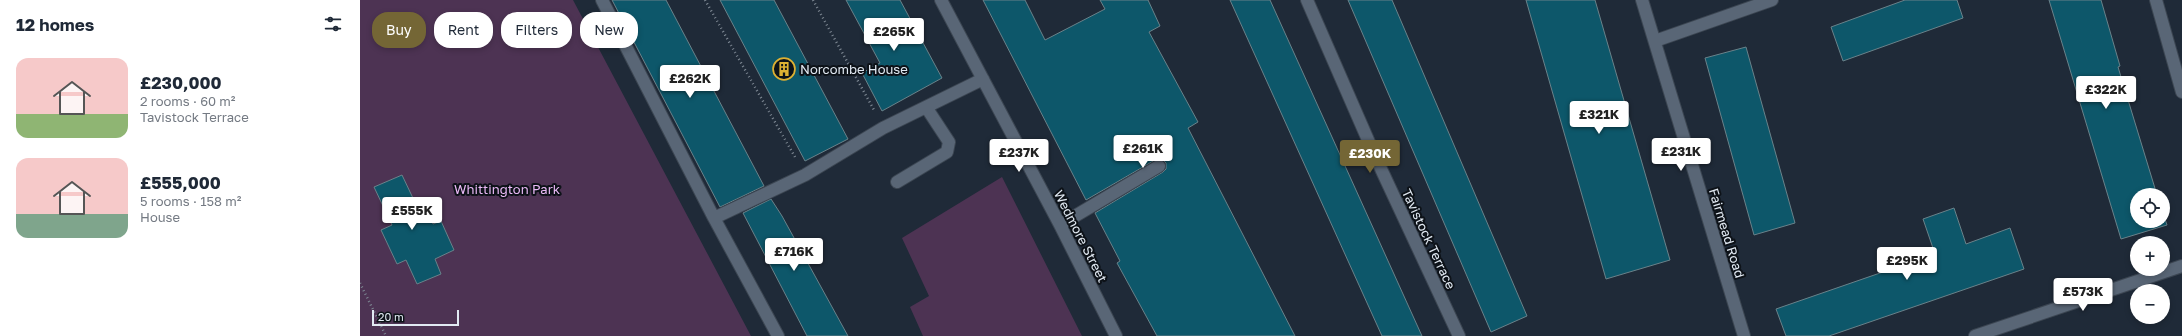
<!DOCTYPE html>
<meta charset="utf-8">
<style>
body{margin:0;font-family:"Golos Text",sans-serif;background:#f6f6f7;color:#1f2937;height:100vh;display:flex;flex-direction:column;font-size:15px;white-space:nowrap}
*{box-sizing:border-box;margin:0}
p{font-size:13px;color:#747a83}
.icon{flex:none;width:22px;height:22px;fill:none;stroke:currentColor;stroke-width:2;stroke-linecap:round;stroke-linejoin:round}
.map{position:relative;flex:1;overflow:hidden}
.side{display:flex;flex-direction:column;background:#fff;width:360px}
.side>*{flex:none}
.guide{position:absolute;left:12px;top:12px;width:380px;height:36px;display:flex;gap:8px}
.tools{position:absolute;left:1770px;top:188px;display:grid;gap:8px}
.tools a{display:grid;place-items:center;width:40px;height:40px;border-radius:50%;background:#fff;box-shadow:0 2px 6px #0003;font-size:20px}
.scale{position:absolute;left:12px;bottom:10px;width:87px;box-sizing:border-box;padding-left:4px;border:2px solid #e2eaf3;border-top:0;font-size:11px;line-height:14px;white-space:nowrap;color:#e2eaf3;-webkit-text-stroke:3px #0d1218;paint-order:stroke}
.price{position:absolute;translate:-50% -34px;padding:0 9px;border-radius:4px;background:#fff;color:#222;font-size:13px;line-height:26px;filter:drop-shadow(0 1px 2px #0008)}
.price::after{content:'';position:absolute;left:50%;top:24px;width:12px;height:9px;margin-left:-6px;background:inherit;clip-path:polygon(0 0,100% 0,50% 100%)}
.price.current{background:#746635;color:#fff}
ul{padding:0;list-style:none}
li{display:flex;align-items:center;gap:12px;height:100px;padding:0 16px}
li span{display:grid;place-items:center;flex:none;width:112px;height:80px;border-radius:12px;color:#555}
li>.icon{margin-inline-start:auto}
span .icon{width:48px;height:48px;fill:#fffc;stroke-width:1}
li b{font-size:17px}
h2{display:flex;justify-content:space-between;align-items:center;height:48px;padding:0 16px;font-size:17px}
.chip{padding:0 14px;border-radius:16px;background:#fff;box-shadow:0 2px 6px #0003;font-size:14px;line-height:36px}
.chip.current{background:#746635;color:#fff}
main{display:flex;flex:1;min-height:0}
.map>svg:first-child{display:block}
.green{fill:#4d3353}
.building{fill:#0d576a;stroke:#6a828a}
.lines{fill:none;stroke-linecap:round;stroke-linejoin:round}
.minor-casing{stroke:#3c4652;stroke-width:14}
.path{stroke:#7e8893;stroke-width:2.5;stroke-dasharray:1 3;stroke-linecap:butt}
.minor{stroke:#596676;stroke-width:12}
.labels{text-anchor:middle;stroke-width:4;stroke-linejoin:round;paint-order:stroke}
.poi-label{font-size:13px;fill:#e2eaf3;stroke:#0d1218;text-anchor:start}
.park-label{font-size:13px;fill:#eab9f6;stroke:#0d1218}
.street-label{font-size:13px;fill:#e2eaf3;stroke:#0d1218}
</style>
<main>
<section class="side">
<h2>12 homes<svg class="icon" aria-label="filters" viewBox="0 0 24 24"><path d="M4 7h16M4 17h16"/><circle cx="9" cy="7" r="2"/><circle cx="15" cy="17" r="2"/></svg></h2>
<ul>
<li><span style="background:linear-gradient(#f6c9c9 70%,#8fb573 0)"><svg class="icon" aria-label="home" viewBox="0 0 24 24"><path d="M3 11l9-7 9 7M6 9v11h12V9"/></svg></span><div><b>£230,000</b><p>2 rooms · 60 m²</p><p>Tavistock Terrace</p></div></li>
<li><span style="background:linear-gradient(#f6c9c9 70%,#7fa58c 0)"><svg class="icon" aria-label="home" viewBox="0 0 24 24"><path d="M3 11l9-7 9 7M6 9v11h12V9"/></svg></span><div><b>£555,000</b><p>5 rooms · 158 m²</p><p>House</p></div></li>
</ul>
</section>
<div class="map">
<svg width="1822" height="336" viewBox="0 0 1822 336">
<rect width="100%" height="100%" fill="#1f2a38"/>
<path class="green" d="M0,0H213L391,336H0Z
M642,177L722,336H563L550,307L569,296L542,238Z"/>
<path class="building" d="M252,0H306L404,186L360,207Z
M360,0H414L488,139L445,161Z
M486,0H540L582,78L522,111L502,73L520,63Z
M623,0H665L685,40L745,9L740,0H788L800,26L789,32L838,122L828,128L935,336H797L757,263L760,261L735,213L803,172L806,169V163L802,159L795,160L726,200Z
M870,0H910L1062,336H1022Z
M988,0H1032L1167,316L1131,332Z
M1166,0H1235L1310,260L1246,279Z
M1545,0H1597L1603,18L1483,61L1471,27Z
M1689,0H1741L1760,66L1758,67L1797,195H1777V221H1803V213L1807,225L1761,239Z
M1386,47L1435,223L1394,235L1345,58Z
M42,175L61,215L67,212L73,224L81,221L94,250L75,259L81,274L57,284L46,260L37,264L21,230L32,225L14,187Z
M411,199L422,216L488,336H447L383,213Z
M1594,208L1606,244L1650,228L1664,269L1469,336H1426L1416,309L1575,254L1563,219Z"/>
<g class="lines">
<g class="minor-casing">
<path id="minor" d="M242,0L354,218L418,336
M581,0L700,225L756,336
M947,0L1015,156L1099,336
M1282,0L1384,336
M1796,0L1822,92
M1295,41L1412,0
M537,182L587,152L589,142L566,107
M354,218L445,175L523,128L623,79
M700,225L799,166
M1615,336L1822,266"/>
</g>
<path class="path" d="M345,0L435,157
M453,0L514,110
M0,283L26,336"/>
<use href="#minor" class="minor"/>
</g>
<defs>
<g id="building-ring" transform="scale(1.15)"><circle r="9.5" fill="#0d1218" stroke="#ddb133" stroke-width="1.5"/><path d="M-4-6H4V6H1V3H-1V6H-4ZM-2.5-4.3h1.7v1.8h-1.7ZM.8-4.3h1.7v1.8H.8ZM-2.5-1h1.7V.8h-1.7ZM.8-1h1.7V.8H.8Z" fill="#ddb133"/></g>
</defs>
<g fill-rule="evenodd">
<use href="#building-ring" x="424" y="69"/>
</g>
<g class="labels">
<g class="poi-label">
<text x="440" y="74">Norcombe House</text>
</g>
<g class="park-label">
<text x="147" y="194">Whittington Park</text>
</g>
<g class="street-label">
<text transform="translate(1367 233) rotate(73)" y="5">Fairmead Road</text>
<text transform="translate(721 236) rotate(63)" y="5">Wedmore Street</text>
<text transform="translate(1069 239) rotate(65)" y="5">Tavistock Terrace</text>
</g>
</g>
</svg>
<div class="tools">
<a><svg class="icon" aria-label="locate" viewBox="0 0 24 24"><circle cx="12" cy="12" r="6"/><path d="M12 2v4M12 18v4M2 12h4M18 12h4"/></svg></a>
<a>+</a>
<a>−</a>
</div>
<div class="scale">20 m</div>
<b class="price" style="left:534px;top:52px">£265K</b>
<b class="price" style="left:330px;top:99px">£262K</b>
<b class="price" style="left:1746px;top:110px">£322K</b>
<b class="price" style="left:1239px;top:135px">£321K</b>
<b class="price" style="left:783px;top:169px">£261K</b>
<b class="price" style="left:1321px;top:172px">£231K</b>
<b class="price" style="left:659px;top:173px">£237K</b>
<b class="price current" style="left:1010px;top:174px">£230K</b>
<b class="price" style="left:52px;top:231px">£555K</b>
<b class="price" style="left:434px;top:272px">£716K</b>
<b class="price" style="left:1547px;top:281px">£295K</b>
<b class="price" style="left:1723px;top:312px">£573K</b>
<div class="guide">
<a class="chip current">Buy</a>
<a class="chip">Rent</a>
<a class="chip">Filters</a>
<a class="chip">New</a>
</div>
</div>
</main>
